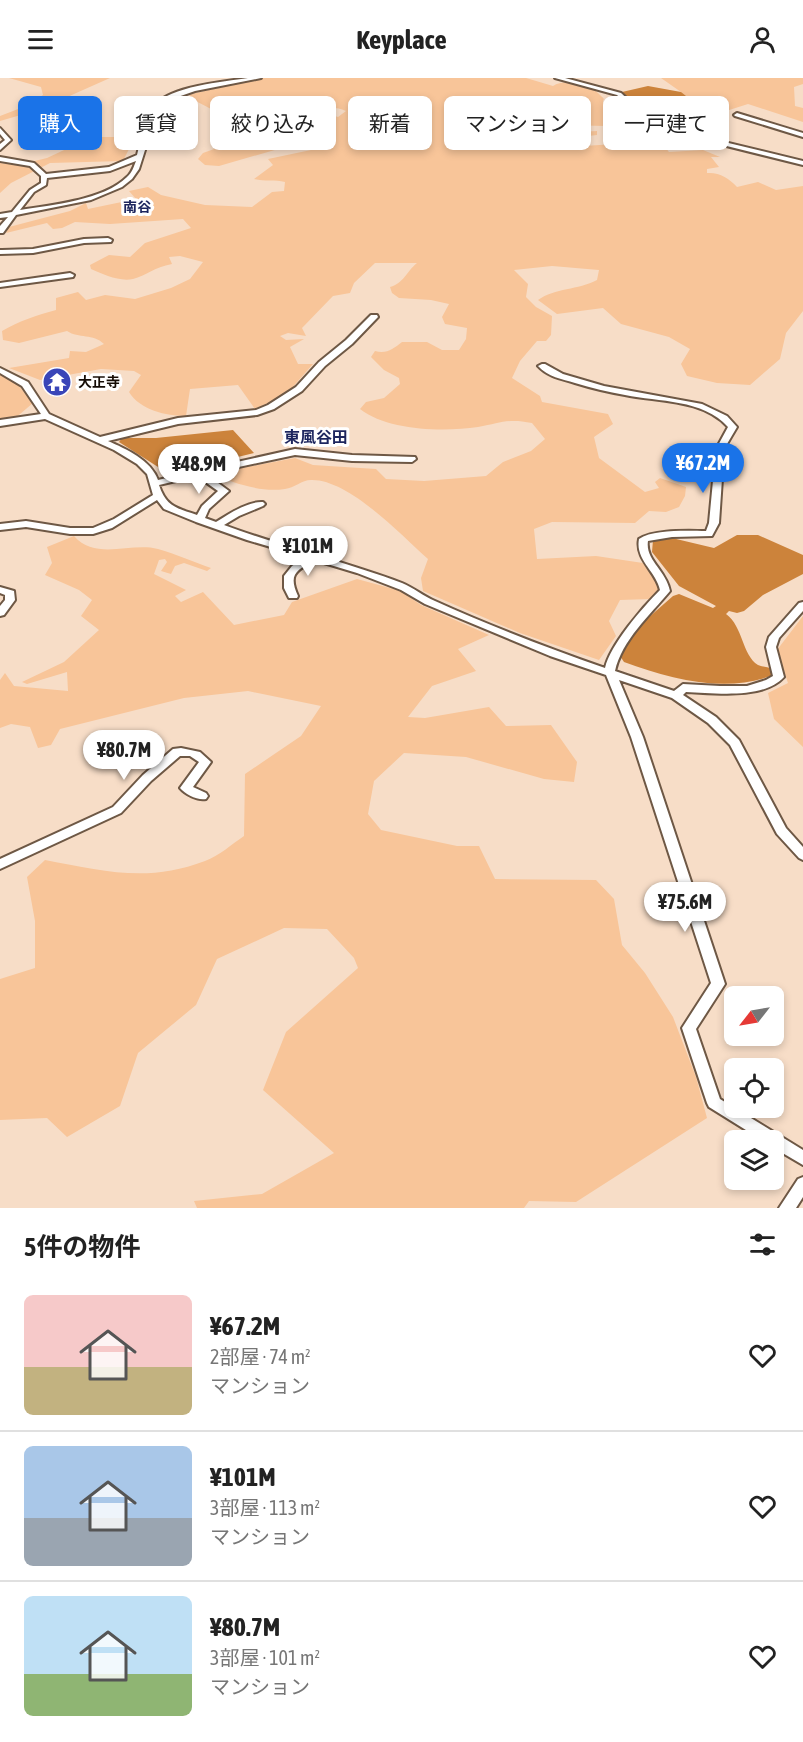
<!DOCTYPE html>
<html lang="ja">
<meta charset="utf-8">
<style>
body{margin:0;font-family:"Asap Condensed","Noto Sans JP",sans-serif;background:#f2f2f2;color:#222;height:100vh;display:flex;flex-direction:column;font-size:22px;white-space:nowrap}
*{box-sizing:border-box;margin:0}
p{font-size:20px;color:#767676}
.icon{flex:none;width:33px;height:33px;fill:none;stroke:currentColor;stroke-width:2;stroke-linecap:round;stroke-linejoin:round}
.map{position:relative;height:1130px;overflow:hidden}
.drawer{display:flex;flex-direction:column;background:#fff;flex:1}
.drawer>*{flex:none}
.banner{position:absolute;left:18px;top:18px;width:768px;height:54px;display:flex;gap:12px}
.needle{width:39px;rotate:239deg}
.buttons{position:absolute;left:724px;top:908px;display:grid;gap:12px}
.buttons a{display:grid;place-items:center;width:60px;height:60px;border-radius:9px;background:#fff;box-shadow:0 3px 9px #0003;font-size:30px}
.price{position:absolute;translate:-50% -51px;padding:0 14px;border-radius:21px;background:#fff;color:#222;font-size:20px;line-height:39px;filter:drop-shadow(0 2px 3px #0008)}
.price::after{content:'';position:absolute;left:50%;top:36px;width:18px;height:14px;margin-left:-9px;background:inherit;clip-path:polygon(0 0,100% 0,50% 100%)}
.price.current{background:#1a73e8;color:#fff}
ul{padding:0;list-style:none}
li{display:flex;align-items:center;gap:18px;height:150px;padding:0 24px}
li+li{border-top:2px solid #e0e0e0}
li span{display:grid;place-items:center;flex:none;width:168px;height:120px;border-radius:9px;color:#555}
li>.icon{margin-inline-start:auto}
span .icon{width:72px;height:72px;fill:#fffc;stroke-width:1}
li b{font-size:26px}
h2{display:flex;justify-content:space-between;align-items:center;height:72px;padding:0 24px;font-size:26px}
.tag{padding:0 21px;border-radius:9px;background:#fff;box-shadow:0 3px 9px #0003;font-size:21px;line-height:54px}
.tag.current{background:#1a73e8;color:#fff}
header{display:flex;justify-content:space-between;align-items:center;height:78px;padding:0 24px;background:#fff;font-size:27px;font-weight:700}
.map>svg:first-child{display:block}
.green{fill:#f8c599}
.water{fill:#cc833b}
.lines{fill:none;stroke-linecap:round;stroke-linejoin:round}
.minor-casing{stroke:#6e5845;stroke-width:4}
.minor{fill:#fff;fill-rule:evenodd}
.labels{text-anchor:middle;stroke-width:6;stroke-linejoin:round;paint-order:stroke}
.far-neighbourhood-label{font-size:14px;font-weight:bold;fill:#1d265e;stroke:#fff}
.far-poi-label{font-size:14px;font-weight:bold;fill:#150c05;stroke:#fff;text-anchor:start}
.neighbourhood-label{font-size:16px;font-weight:bold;fill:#1d265e;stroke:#fff}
</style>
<header><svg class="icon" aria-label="menu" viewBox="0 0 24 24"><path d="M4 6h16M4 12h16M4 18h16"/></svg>Keyplace<svg class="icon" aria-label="person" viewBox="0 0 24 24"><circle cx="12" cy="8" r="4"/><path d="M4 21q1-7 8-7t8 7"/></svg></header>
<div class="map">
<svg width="803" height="1130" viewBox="0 0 803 1130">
<rect width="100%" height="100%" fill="#f7ddc7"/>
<path class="green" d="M9,0H110L38,32L0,43V38L26,28L43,17L41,9Z
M263,0H526L553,8C565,0 591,6 601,18C607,23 601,20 604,26C608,32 617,38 623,42L606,48L562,47L564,55L597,53V57L554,62L569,69L660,63L669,74L703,72L720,79H711L719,89L707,91V95C719,94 729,100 737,109L758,104L776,112L803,108V233L786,255L780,281L750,307L717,305L687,298L681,286L690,271L669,259L621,246L603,230L557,236L538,222C555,210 578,212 597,202L599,192L552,188L514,192L528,206L526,219L536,229L552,238L551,257L546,263H537L520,283L512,300L540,318L542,324L608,336L613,346L594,359L599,380L645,414L659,410L655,404L660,400L686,409L685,418L679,429L666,434L649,433L635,445L552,444L534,451L537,481L596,478L643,485L664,509L651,521L620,522L609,543L616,558L599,582L520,555L423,513L421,500L428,481C401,457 349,401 311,402C302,402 294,410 285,411C259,415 234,404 209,396L295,380L313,387L376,391L386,401L424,403L486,398L503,384L531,373L545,361L532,345C508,340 501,345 478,349C444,354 388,353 360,331L366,324L384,320L400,306L399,300L384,292L371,279L375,273C387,276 393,271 402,264H427L442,272H459L466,261L467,250L445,246L442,239L449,226L431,222L399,220L392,215L390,209C404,205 407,193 417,185H375L354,205L350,215L333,218L302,250L306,258L288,255L280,258L286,262L304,261L290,269L298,286H313L285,318L255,331L238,307L190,311L186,338C166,338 140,332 129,314L141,297L134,293L101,291L40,302L9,290L69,280L70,273L86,274L104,266C93,255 79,261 67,253L19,265L3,262L2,253C19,243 37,237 56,232V220L78,214L86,222L105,217L135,221L171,210L190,201L203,184L180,178L169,179L172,186C154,189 146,198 133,201C119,204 103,196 91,191L90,187L109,177L130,179L145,165L191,150L183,141L110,146L75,144L62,150L53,151L47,145L6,155L9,149L70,133L86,125L88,131L136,121L129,113L148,109L161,117L205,127L252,129L272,114L284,113L285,104C275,101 265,104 254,101L273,87L268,81L311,72L299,65L219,88L205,87L198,81L203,75L217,70L215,61L304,37L323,34L338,39L346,33C331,25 320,35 306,26L234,40C220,38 203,25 188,20L191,16Z
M661,0H803V6L794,9L795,28L803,30V44L748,26L723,34L706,36L687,26L681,14Z
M92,59H135L123,83L50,85L11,105L0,115V85L18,87L47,80Z
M0,295L15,303L33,325L13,342L0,344Z
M74,458C96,483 130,464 158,471C176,476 194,484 211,490L207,493L184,485L175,488L171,496L161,493L167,484L165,481L159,482L154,496L186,512L175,518L181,524L203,514L234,547L284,537L292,524L357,501L401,513L421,527L489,557L458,571L476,593L432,608L408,639L425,640L489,629L506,648L551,647L577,684L574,704L544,701L466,679L404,675L374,703L368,736L381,752L457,768H479L495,801L596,802L614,821L622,867L645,895L673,939L696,999L707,1040L576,1124L529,1123L524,1130H197L194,1123L262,1116L334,1075L263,1012L286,954L358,890L354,880L327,851L284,850L217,881L196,927L138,975L120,1028L67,1059L47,1040L0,1042V901L35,890V843L27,799L45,782C103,793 148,805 205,783C219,778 232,766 244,758L245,696L301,658L321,628L248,613L184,620L60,651L51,667L38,670L30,649L11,646L0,650V602L5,595L14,608L68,613L67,594L27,606L22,604L64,584L99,552L81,538L92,522L79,512L45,497L52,485L47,469Z
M803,538V669L774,641L768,615L788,605L777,572Z"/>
<path class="water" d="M648,8L681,14L686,18L688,26L641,34L638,28L622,14Z
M233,352L254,375L169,396L119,364L122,360H156Z
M737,457H758L803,477V496L763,517L744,533L737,535L729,533L726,536C743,548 742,577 758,587C762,589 768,589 772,591L773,597C726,616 671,601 624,584L620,578L640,547L673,518L679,516L713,530L716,528L679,508L652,474L653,462L672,460L714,470Z"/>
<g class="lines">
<g class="minor-casing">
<path id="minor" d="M248,0H261L195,13L172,21L158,31L139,91L132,101L122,109L91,122L16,137L3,155H0V148L8,139L0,140V136L12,134L30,112L41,105V98L30,88L0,83V79L34,85L46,96L109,89L137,77C141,62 145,41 154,28C170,8 223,4 248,0ZM136,83C134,88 132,95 127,99C104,122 52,127 20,132L34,114L46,107L47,100L110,93Z
M555,0H565L621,15L650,42L666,50L803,83V87L662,52L646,44L617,17Z
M737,35L803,55V59L735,38L734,37Z
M0,50L11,62L0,72V66L5,62L0,56Z
M108,160L112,162L111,164L84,165L33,175L0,176V172H2L33,171L84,161Z
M70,195L74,197L73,199L0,209V205Z
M371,237H377L378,239L352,266L325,288L302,313L274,331L257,337L178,346L108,363C126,371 151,382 158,402L193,394L197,391L201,392L295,371L352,377L415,379L416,381L412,384L352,383L295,377L206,396L229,413L209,431L205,440L216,444C229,436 248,423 263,424L265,426L263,428L239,438L224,447C283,469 343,483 402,505C414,510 423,518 435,523C490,548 548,570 605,590C610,567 643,529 660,512C656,493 635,482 639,461C654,451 687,453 706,453L709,445L716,371L728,349C703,321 659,324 625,317C608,314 591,310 575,305C562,301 548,299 538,288L542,286H545L563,296L604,308L702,326L727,338L737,349L724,371L719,445L712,458L672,459L648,463C645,482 666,492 670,513C650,537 622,562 615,593L674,613L683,606L720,608H747L766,602L773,598L766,569L769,559L799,525L803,524V533L779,560L776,569L784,599C763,622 714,615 686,614L683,617L716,639L739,662L786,750L803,769V782L799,780L777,756L730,667L708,645L672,620L619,602L643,659L725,906L696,951L720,1021L803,1072V1087L774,1070V1062H762L709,1029L707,1025L682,950L711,905L631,659L606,597L550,578L425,526L401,512L357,495L314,482C296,493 288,496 298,518L297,520H289L284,510V498L292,488L305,479L247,462L196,444L164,431L157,422L112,450L93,456H70L26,449L0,452V446L26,443L70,450H93L114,441L153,417L147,396L137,386L114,372L45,341L0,348V342L41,336L22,308L0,295V290L28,304L49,336L100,359L178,340L256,332L268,327L296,309L319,284L346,262ZM197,398L218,413L202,428L197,437C177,430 166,429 159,407Z
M0,509L14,513L15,522L4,537L0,538V528L5,522V517L0,515Z
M181,670L200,674L211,684L193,709L206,715L208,718L206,721C198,723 185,716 180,710L199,684L190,678H180L151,703L121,735L0,791V781L113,729L143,697L173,671Z
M803,1099V1119L796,1130H779L798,1101Z"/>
</g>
<use href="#minor" class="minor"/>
</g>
<defs>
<g id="temple-disc" transform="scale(1.5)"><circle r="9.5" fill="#3945b8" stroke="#fff"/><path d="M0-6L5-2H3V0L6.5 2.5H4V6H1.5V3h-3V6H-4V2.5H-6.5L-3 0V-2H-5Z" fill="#fff"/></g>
</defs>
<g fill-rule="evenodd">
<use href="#temple-disc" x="57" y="304"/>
</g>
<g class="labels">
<g class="far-neighbourhood-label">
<text x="137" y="134">南谷</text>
</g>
<g class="far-poi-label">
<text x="78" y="309">大正寺</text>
</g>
<g class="neighbourhood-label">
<text x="316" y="365">東風谷田</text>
</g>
</g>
</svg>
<div class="buttons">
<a><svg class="needle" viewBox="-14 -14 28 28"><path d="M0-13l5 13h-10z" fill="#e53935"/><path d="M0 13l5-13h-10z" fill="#767676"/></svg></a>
<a><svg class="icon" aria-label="locate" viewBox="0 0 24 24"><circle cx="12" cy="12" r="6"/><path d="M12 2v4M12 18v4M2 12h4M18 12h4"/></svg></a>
<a><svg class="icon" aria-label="layers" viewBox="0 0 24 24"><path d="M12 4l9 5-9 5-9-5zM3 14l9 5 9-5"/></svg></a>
</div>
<b class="price current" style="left:703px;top:416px">¥67.2M</b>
<b class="price" style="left:199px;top:417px">¥48.9M</b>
<b class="price" style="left:308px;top:499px">¥101M</b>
<b class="price" style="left:124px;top:703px">¥80.7M</b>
<b class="price" style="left:685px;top:855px">¥75.6M</b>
<div class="banner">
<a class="tag current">購入</a>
<a class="tag">賃貸</a>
<a class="tag">絞り込み</a>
<a class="tag">新着</a>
<a class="tag">マンション</a>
<a class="tag">一戸建て</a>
</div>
</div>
<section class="drawer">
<h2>5件の物件<svg class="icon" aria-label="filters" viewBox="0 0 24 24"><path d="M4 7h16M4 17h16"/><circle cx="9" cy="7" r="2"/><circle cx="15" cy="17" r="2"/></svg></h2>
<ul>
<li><span style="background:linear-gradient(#f6c9c9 60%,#c2b280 0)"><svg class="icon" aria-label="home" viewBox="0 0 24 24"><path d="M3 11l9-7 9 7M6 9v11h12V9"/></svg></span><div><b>¥67.2M</b><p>2部屋 · 74 m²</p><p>マンション</p></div><svg class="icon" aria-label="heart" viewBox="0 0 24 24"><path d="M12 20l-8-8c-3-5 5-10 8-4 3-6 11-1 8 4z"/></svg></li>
<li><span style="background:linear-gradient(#a9c7e8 60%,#9aa5b1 0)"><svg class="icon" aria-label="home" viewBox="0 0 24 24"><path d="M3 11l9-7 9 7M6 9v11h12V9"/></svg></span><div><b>¥101M</b><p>3部屋 · 113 m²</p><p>マンション</p></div><svg class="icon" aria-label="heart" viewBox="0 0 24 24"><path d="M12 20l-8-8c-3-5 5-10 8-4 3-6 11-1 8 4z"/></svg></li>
<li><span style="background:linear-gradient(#bfe0f5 65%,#8fb573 0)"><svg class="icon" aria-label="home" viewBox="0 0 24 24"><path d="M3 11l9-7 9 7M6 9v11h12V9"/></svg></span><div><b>¥80.7M</b><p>3部屋 · 101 m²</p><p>マンション</p></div><svg class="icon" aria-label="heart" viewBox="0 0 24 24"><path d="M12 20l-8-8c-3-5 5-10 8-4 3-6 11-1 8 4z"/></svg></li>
</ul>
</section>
